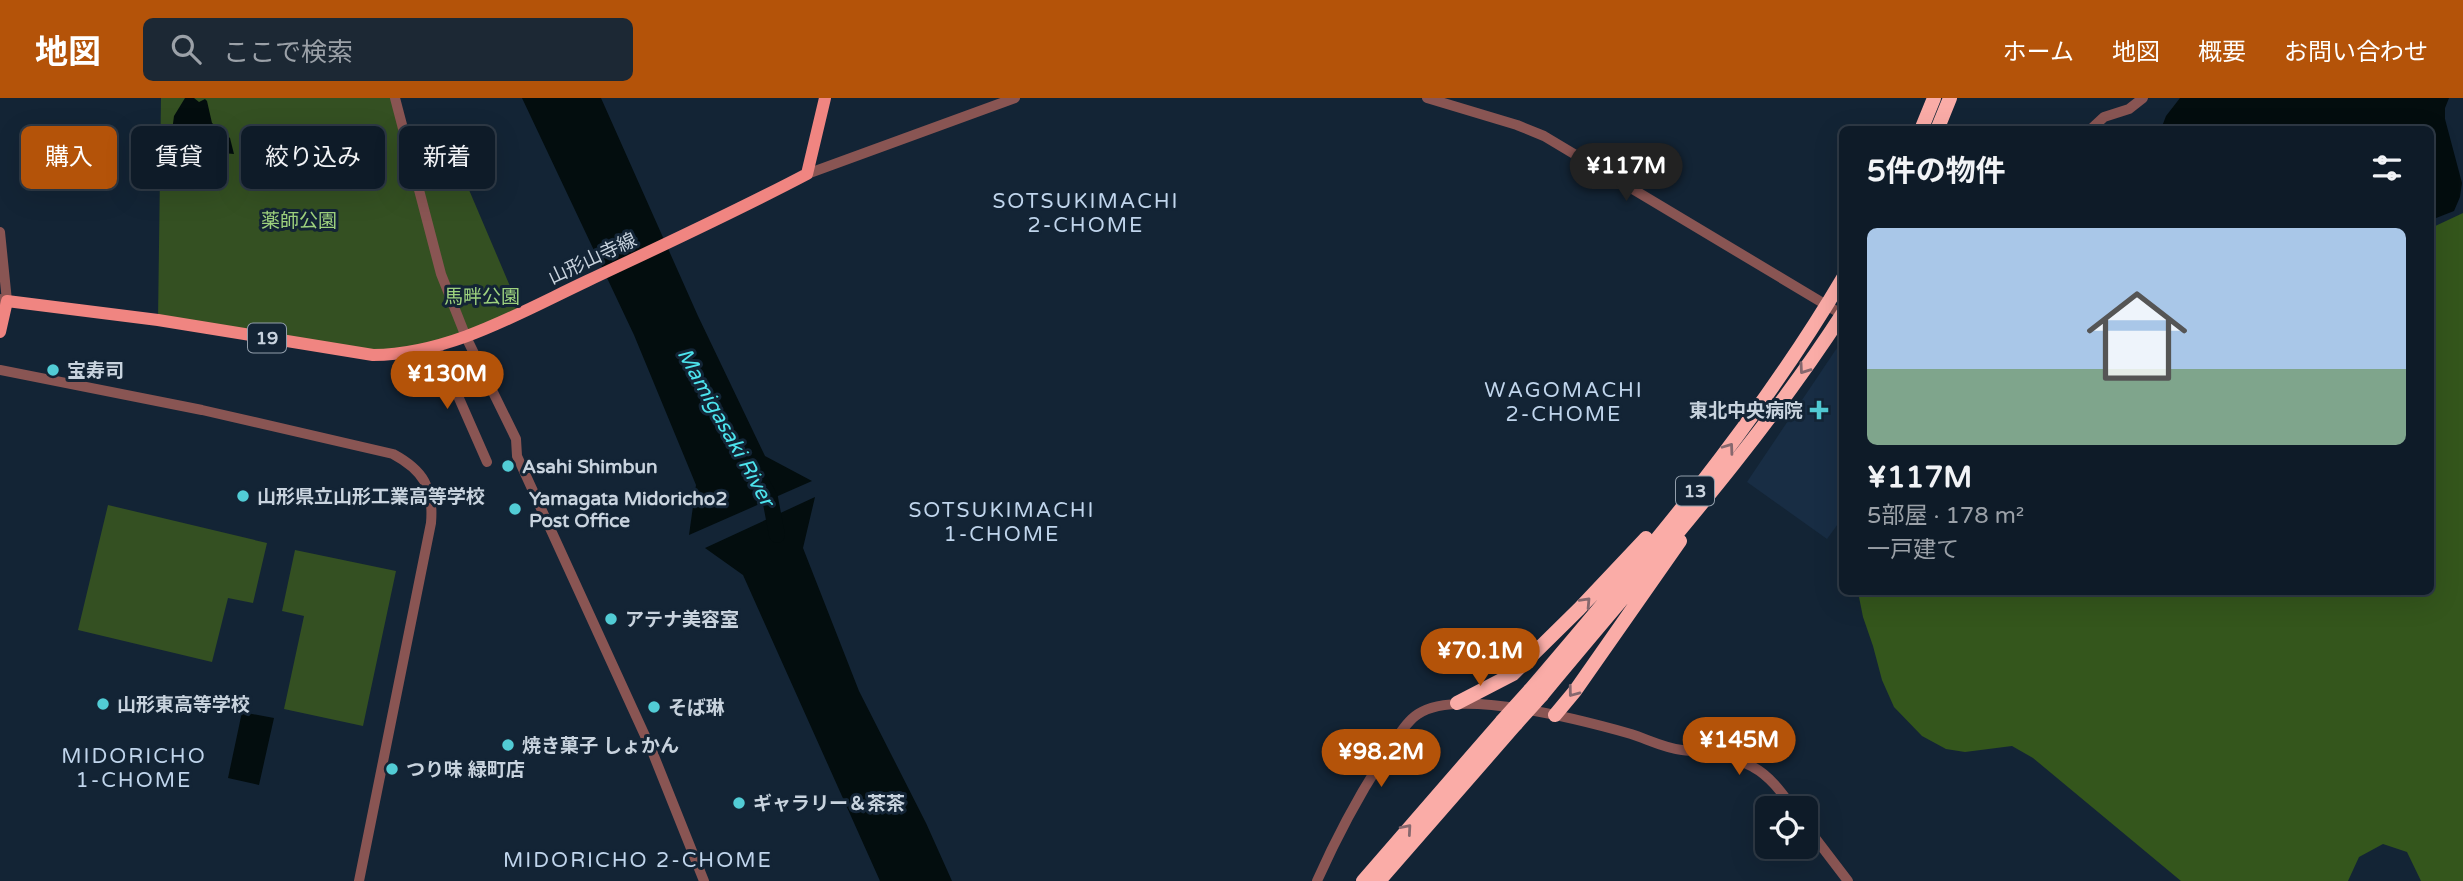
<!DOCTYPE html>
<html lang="ja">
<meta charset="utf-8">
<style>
body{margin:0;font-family:"Varela Round","Noto Sans JP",sans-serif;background:#1c2834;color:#f1f3f6;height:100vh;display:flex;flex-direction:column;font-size:26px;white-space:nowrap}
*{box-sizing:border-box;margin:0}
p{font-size:23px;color:#9ba1a8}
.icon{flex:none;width:38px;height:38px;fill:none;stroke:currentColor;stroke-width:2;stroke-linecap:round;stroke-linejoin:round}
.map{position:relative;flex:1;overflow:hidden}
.drawer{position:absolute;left:1839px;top:28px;width:595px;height:469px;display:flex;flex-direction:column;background:#0e1b28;border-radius:10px;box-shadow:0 7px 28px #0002,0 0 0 2px #2e3945}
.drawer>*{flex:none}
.hud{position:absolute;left:21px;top:28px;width:665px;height:63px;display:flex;gap:14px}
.fabs{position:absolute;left:1755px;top:698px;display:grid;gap:14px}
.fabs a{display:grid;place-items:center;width:63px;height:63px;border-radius:10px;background:#0e1b28;box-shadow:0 7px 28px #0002,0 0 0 2px #2e3945;font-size:35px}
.price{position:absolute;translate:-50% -60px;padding:0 16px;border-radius:24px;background:#b45309;color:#fff;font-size:23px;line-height:46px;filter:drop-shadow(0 2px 4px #0008)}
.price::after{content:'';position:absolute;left:50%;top:42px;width:21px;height:16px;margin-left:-10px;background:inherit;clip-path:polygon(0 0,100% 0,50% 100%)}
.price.current{background:#222;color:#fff}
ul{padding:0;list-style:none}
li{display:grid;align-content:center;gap:14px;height:371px;padding:0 28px}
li+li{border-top:2px solid #2e3945}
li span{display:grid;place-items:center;height:217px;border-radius:10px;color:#555}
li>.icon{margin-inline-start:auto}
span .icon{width:126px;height:126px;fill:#fffc;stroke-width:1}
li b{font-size:30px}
h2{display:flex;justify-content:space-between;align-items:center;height:84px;padding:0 28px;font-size:30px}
.chip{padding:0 24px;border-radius:10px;background:#0e1b28;box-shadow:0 7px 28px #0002,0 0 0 2px #2e3945;font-size:24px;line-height:63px}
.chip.current{background:#b45309;color:#fff}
header{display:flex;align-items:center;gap:42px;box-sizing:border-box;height:98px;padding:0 35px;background:#b45309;color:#fff}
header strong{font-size:33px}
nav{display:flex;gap:38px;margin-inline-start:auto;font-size:24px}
.search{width:490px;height:63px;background:#1c2834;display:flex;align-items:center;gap:18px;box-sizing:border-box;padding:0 24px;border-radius:10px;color:#9ba1a8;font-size:26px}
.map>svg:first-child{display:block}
.built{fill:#182d44}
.green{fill:#345022}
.forest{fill:#34561c}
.water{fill:#030d0e}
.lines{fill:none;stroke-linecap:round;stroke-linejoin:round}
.river{stroke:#030d0e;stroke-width:16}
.minor{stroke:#895553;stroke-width:10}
.major{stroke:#f08581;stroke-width:12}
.highway{stroke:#faaca7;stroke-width:14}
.highway-bridge{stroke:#faaca7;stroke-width:14}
.oneway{stroke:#86686e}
.poi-dot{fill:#52ccd5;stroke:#132435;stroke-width:2.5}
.labels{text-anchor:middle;stroke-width:6;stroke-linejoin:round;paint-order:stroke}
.shield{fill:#132435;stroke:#929eab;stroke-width:2}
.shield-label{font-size:18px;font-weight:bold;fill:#c8d3de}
.park-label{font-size:19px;fill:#9ed27e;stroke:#132435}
.street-label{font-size:19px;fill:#c8d3de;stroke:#132435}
.poi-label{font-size:19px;font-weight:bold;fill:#c8d3de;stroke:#132435;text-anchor:start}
.neighbourhood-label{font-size:21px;letter-spacing:2px;fill:#c0d5ec;stroke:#132435}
.water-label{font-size:21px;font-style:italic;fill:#4de4ee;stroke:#132435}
</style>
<header>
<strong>地図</strong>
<div class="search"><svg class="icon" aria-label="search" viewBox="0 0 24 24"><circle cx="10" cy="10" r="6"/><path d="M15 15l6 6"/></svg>ここで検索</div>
<nav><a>ホーム</a><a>地図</a><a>概要</a><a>お問い合わせ</a></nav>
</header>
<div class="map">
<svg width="2463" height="783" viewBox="0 0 2463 783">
<rect width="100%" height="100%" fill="#132435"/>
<path class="built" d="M1843,241V419L1827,441L1747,384Z"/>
<path class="green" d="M161,0H391L415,77L458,66L521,214L401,256L158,222Z
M108,407L267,445L253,505L228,500L212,564L78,532Z
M295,452L396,473L363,628L284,611L304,518L282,513Z"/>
<path class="forest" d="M2463,115V783H2421L2407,754L2383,746L2359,759L2348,783H2181L2033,660L2012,648L1965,654L1946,651L1922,638L1894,609L1882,582L1873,548L1863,519L1858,494H2431V130Z"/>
<path class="water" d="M185,0H194L199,4L205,1L207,3L212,25L230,40L234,56C220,56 201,43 197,30H184L177,35L172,33L174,18Z
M522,0H601L698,218L765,358L812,383L689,437L696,387L634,237Z
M2180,0H2449L2445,10V21L2462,85L2460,99L2454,113L2431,122V32L2161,31L2166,18Z
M815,399L803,450L859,593L926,725L952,783H880L743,477L705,450Z
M242,614L274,620L259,687L228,680Z"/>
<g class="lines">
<path class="river" d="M760,382L770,400L777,437"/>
<path class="minor" d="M395,0L441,176L466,239L516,341L517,358L652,653L704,783
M1427,0L1517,27L1544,38L1843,217
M2090,32L2104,19L2129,11L2143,0
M807,76L1015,0
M0,134L7,203L0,201
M436,248L487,364
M0,272L202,312L393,356C423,372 434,390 431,425L359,783
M1806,728L1848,783
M1317,783C1338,736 1362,691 1391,648C1399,637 1407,623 1418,616C1458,589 1585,623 1631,636C1647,641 1664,650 1682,652C1707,655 1730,656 1753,669C1770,678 1782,695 1793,710"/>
<path class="major" d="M0,234L7,203L158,222L373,257C450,256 519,215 587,183C661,148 735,114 807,76L825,0"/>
<path class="highway" d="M1921,32L1934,0
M1937,32L1950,0
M1530,592C1642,461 1755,329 1843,180
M1542,597C1645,472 1755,351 1843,215
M1457,605L1513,576L1579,511L1646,440
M1555,617L1575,593L1680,443
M1363,783L1502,623
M1379,783L1516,626"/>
<path class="highway-bridge" d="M1502,623L1530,592
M1516,626L1542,597"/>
</g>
<defs><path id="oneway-chevron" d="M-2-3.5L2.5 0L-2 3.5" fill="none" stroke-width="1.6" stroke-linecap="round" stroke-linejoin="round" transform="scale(1.75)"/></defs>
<g class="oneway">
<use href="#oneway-chevron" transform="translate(1804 271) rotate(125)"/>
<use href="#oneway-chevron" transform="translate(1729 350) rotate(-54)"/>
<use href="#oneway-chevron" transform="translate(1586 504) rotate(-47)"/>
<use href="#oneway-chevron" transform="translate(1573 594) rotate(127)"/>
<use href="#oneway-chevron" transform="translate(1407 731) rotate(-49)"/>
</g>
<g class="poi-dot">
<circle cx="53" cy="272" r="7"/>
<path d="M1815.5 301.5h7v7h7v7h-7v7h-7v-7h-7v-7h7z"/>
<circle cx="508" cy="368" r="7"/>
<circle cx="243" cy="398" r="7"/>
<circle cx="515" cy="411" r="7"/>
<circle cx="611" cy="521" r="7"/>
<circle cx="103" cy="606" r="7"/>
<circle cx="654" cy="609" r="7"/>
<circle cx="508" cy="647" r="7"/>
<circle cx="392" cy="671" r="7"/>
<circle cx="739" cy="705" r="7"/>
</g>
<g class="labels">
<g class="shield">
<rect x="248" y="225.5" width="38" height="29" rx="5"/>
<rect x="1676" y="378.5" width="38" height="29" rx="5"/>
</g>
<g class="shield-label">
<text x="267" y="246">19</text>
<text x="1695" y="399">13</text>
</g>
<g class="park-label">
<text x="299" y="129">薬師公園</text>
<text x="482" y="205">馬畔公園</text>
</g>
<g class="street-label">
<text transform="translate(592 160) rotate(-25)" y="7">山形山寺線</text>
</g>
<g class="poi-label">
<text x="67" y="279">宝寿司</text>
<text x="1803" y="319" text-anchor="end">東北中央病院</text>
<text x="522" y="375">Asahi Shimbun</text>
<text x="257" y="405">山形県立山形工業高等学校</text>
<text x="529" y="407">Yamagata Midoricho2<tspan x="529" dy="22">Post Office</tspan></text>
<text x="625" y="528">アテナ美容室</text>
<text x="117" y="613">山形東高等学校</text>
<text x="668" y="616">そば琳</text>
<text x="522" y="654">焼き菓子 しょかん</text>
<text x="406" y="678">つり味 緑町店</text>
<text x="753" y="712">ギャラリー＆茶茶</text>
</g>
<g class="neighbourhood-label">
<text x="1086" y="110">SOTSUKIMACHI<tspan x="1086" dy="24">2-CHOME</tspan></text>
<text x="1564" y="299">WAGOMACHI<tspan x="1564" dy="24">2-CHOME</tspan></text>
<text x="1002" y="419">SOTSUKIMACHI<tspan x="1002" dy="24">1-CHOME</tspan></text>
<text x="134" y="665">MIDORICHO<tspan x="134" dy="24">1-CHOME</tspan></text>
<text x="638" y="769">MIDORICHO 2-CHOME</text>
</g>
<g class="water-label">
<text transform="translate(726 329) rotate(61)" y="7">Mamigasaki River</text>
</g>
</g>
</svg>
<div class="fabs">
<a><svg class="icon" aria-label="locate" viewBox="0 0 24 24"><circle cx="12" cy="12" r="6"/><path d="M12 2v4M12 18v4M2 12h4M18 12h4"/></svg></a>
</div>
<b class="price current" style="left:1626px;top:105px">¥117M</b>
<b class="price" style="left:447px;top:313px">¥130M</b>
<b class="price" style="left:1480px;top:590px">¥70.1M</b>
<b class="price" style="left:1739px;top:679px">¥145M</b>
<b class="price" style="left:1381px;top:691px">¥98.2M</b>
<div class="hud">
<a class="chip current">購入</a>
<a class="chip">賃貸</a>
<a class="chip">絞り込み</a>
<a class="chip">新着</a>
</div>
<section class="drawer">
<h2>5件の物件<svg class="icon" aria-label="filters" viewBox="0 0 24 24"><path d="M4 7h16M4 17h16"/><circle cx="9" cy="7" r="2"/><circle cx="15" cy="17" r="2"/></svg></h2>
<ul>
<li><span style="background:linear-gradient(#a9c7e8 65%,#7fa58c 0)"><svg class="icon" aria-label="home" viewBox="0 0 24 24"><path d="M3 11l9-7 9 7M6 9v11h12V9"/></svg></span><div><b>¥117M</b><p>5部屋 · 178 m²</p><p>一戸建て</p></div></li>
</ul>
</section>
</div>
